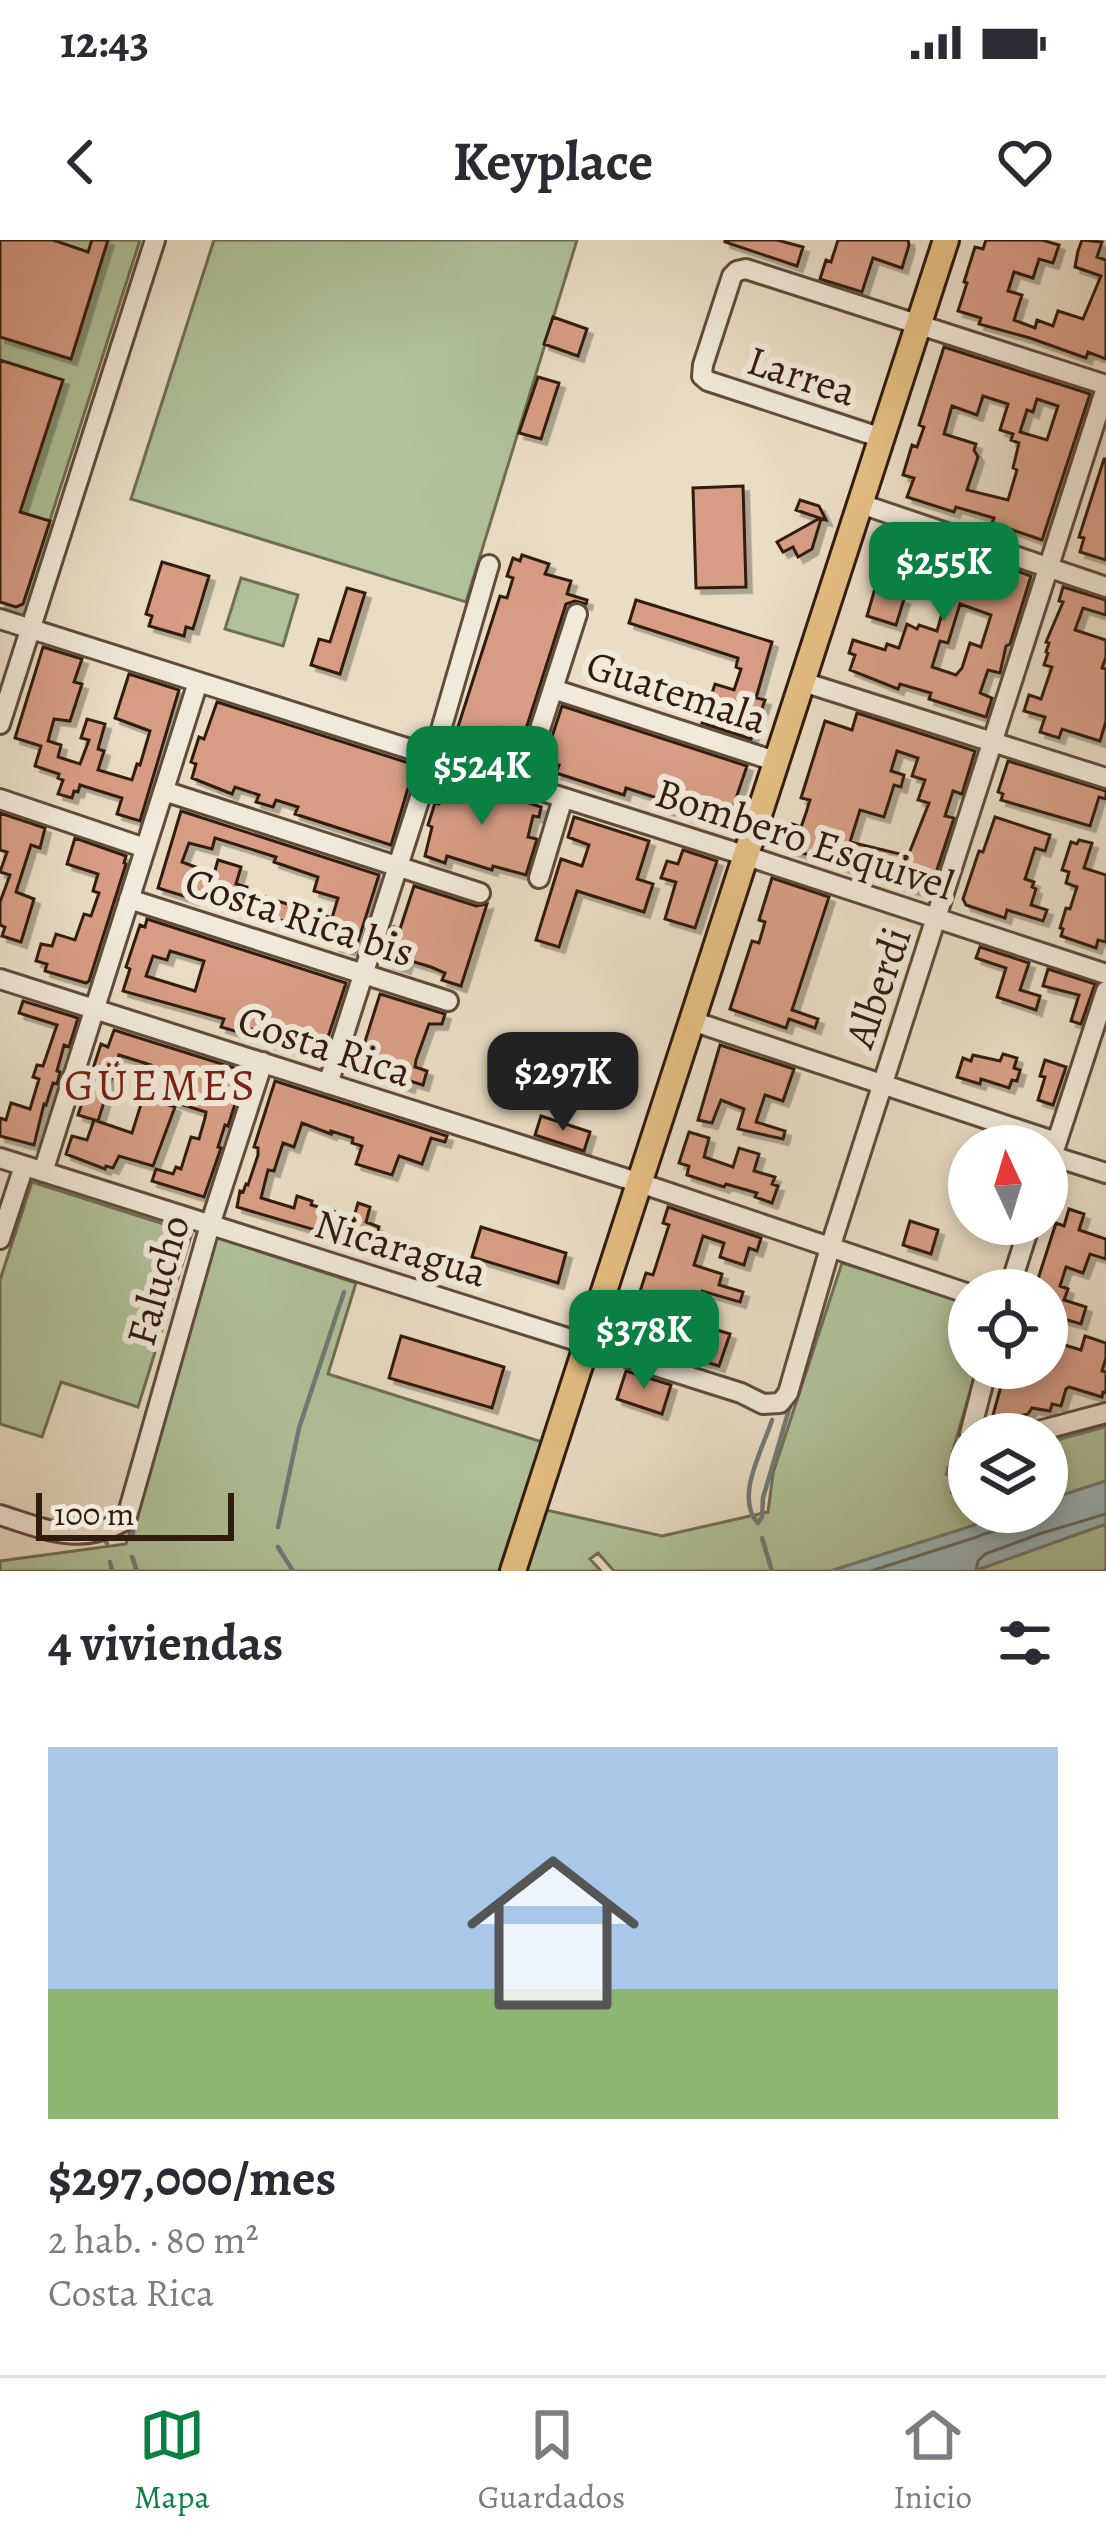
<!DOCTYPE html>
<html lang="es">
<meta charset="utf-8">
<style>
body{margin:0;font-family:Alegreya,serif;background:#f7f7f7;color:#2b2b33;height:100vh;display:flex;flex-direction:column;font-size:45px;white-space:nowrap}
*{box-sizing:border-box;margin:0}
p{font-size:39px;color:#7c7c81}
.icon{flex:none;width:66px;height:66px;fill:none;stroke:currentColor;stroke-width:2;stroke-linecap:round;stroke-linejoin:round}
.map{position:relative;height:1331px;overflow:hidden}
.details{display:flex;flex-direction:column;background:#fff;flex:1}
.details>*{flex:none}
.needle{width:78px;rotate:356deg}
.controls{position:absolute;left:948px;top:885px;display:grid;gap:24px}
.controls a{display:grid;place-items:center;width:120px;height:120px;border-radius:50%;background:#fff;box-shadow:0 6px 18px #0003;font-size:60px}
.scale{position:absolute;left:36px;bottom:30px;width:198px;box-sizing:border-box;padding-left:12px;border:6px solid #311b0f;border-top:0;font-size:33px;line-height:42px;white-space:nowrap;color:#311b0f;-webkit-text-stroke:9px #f1e9d9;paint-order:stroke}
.price{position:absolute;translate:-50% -102px;padding:0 27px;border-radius:24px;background:#0b8043;color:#fff;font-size:39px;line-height:78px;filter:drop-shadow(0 3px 6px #0008)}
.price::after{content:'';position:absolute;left:50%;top:72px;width:36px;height:27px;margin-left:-18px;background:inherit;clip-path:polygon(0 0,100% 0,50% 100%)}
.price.current{background:#222;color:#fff}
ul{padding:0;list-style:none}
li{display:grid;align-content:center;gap:24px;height:636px;padding:0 48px}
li+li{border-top:3px solid #e1e1e2}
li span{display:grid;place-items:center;height:372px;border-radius:0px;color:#555}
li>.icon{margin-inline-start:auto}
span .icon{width:216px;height:216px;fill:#fffc;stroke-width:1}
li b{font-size:51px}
h2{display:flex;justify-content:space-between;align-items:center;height:144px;padding:0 48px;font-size:51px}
.status{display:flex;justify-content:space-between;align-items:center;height:84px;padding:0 60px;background:#fff;direction:ltr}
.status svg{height:33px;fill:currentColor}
header{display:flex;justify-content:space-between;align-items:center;height:156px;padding:0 48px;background:#fff;font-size:54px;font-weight:700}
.tab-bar{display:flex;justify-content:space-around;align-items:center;height:168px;border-top:3px solid #e1e1e2;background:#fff;font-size:33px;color:#7c7c81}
.tab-bar a{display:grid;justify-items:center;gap:6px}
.tab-bar .current{color:#0b8043}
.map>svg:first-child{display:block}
.green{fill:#b0c29a;stroke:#706e54;stroke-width:3}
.water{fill:#9bbabe;stroke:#717a78;stroke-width:3}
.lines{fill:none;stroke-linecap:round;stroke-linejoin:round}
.shore{stroke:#666a66;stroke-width:3}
.stream{stroke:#717a78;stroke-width:4.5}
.building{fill:#d79d84;stroke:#311b0f;stroke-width:3;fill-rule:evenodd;filter:url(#shadow)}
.minor-casing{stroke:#5f4c3c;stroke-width:24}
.major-casing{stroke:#311b0f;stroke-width:30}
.minor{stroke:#f1e9d9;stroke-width:18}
.major{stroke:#e4be82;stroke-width:24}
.labels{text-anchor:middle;stroke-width:12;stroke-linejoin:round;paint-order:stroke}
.street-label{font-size:42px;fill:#311b0f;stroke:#f1e9d9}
.neighbourhood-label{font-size:45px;letter-spacing:3px;fill:#7a1f14;stroke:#f1e9d9}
</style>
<div class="status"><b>12:43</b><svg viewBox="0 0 49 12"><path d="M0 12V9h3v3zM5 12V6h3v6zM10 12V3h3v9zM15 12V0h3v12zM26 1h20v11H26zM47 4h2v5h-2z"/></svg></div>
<header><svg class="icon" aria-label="back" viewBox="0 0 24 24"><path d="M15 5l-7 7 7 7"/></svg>Keyplace<svg class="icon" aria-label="heart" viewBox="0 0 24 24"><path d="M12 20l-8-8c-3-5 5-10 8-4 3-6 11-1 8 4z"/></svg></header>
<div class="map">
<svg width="1106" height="1331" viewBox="0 0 1106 1331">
<defs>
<filter id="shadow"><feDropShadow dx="5.5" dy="5.5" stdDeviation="0" flood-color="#0004"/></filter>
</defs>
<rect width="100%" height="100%" fill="#e9ddc5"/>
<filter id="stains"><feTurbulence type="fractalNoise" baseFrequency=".00167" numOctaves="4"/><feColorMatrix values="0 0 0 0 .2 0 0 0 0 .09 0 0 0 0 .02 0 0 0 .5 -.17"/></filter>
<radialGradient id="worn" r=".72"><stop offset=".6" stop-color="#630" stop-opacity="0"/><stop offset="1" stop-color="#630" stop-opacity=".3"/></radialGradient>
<path class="green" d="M0,0H140L23,364L16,367L0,362Z
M214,0H577L466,362L131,259Z
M241,338L298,355L283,406L225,389Z
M32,942L192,993L138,1167L61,1142L42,1197L0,1184V1040Z
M215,997L356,1043L328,1134L542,1202L502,1331H0V1321L126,1304Z
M842,1023L969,1062V1128H977L953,1210L969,1213V1272H1015L995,1279L981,1278L975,1285L831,1331H614L598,1313L590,1319L601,1331H525L546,1270L662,1296L768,1272L773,1233Z
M1106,1179V1241L1047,1260V1195Z
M1106,1284V1331H974Z"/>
<path class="water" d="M1106,1241V1284L974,1331H831L975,1285L977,1283L973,1278L976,1275L995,1279L1015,1272H1047V1260Z"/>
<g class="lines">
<path class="shore" d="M871,1331L977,1297C991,1289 1012,1293 1012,1272
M976,1331L978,1321L985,1314L1042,1293L1106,1274"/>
<path class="stream" d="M1047,1202L1106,1186
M948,1228L969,1224
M947,1234L954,1214
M952,1252L969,1272
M758,1283L762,1277L763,1258L790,1166
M758,1283C734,1258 763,1209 772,1180
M278,1287L299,1188L344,1052
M762,1298L772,1331
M132,1299L135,1278
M87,1302L105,1299L107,1304
M278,1307L293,1331
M132,1317L137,1331
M110,1322L112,1331"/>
</g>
<path class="building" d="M0,0H53L88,12L92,0H108L71,119L0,97Z
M725,0H777L803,7L797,26L725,2Z
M838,0H908L909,5L902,28L873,18L862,52L820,39L826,20L831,22Z
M986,0H1042L1059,5L1053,23L1039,19L1033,38L1014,32L1008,51L1022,55L1014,80L1035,88L1037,80L1053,86L1058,71L1083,79L1101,36L1075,27L1078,11L1082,0L1102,2L1097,17L1106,20V119L1088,112L1086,118L1030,98L979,84L981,78L958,71L967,43L964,42L975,7L983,9Z
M553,77L587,89L578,116L544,104Z
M944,107L1090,154L1042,300L992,283L994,278L956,267L954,272L907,257L914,238L903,235L912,205L917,207L924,187L919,185ZM983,156L1008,164L1000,190L1013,194L1011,200L1019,203L1013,228L1017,230L1008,260L967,250L978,217L974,210L976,204L944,194L952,166L977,175ZM1037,159L1058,166L1047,200L1020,192L1027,170L1033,172Z
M0,120L63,140L20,272L50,281L23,364L16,367L0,362Z
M538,137L559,143L541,199L519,193Z
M1104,219H1106V320L1080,312L1084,298L1079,297Z
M743,246L746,347L696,348L693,248Z
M800,260L819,266L826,280L821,279L812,309L798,317L793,307L783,312L777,302L820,278L796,270Z
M887,287L907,294L905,298L927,305L928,301L1031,336L1010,404L1006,406L1000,433L988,430L980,453L992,458L986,477L929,459L931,453L900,444L898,449L850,430L855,415L849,413L853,400L885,410L887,404L899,408L907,384L917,389L919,385L937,391L946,360L940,358L946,343L933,339L934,335L908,326L907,332L898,329L890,355L904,359L896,385L867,376L878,338L872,335ZM960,364L991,375L981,407L970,403L962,428L956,435L932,427L940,401L948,403Z
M522,315L549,324L545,334L571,341L567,354L587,360L586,364L575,361L566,364L517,517L506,514L505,517L489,512L491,504L456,493L500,356L507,358L513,338L507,336L513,318L520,321Z
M162,322L209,336L193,389L186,387L184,396L149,386L152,376L146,374Z
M1063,347L1106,360V375L1083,368L1075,390L1106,400V417L1102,428L1106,429V481L1100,501L1062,489L1059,498L1040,492L1045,477L1024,471L1029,455L1041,459L1052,427L1044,425L1048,413L1046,412L1049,403L1046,402L1063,362L1059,361Z
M347,348L365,353L340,434L311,425L319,399L330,402Z
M636,360L772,402L756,458L765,460L751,499L702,483L715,444L734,450L741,429L736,427L738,418L629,383Z
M43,407L82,419L74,442L82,444L70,481L54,479L48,501L61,505L58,517L80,524L89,500L81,498L87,479L105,484L98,509L104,511L98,530L132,540L137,524L140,525L150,491L115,478L129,434L179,450L140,581L117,574L122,558L80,545L78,552L74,551L72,558L58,554L63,540L58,538L59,534L35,526L41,506L15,498Z
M217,462L415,525L391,605L295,574L298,567L276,560L273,567L256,562L259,555L235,547L232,554L192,538L196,524L191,522L199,497L204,499Z
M562,466L747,526L732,570L726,569L721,586L652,564L654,557L626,548L624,555L556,533L559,525L547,522L549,516L546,515Z
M857,473L975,511L962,554L953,551L945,576L954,578L929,654L790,609L786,603L792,584L801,587L806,573L810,560L801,558L825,481L852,490ZM897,511L918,518L912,536L925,540L918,560L929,563L908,616L850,602L860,570L884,577L894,545L901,547L904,535L891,531Z
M1008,521L1106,551V559L1099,557L1090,586L1001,560L1003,554L998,552Z
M449,536L541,567L539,577L533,576L528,597L537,599L526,635L493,626L492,630L447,616L445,623L425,616L432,587L428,585L435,563L439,564Z
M181,571L379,635L355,711L334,705L335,700L326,697V695L238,666L195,653L193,659L158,648ZM215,598L276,617L274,622L318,637L314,651L338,658L332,678L246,651L247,647L236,644L241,627L218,620L214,634L182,622L189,603L212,609Z
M0,573L45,588L40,608L31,605L16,652L34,659L21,702L2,696L5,687L0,685V662L10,635L0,632L7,612L0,610Z
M574,577L649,601L637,639L653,644L644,672L577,651L559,707L536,700L561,619L582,626L589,605L568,597Z
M995,577L1050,595L1045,611L1035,608L1025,639L1034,642L1032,647L1036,649L1031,665L1047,670L1043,681L1007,670L1005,678L966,665L963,659L979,611L983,612Z
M75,598L126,616L124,623L126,624L89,741L86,743L45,731L47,724L36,721L41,704L52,706L56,694L75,700L84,674L91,676L99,653L93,651L98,634L67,624Z
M1079,600L1092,603L1084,628L1106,635V702L1098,700L1096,708L1061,696L1063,689L1060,688L1066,668L1070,669L1077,647L1066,643L1069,632L1062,630L1071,602L1077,604Z
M683,610L717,621L695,688L665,679L676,642L661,638L667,621L678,624Z
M772,638L829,657L792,770L818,779L815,788L789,779L786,788L730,769L752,701L759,703L765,682L759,680Z
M414,646L476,666L487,664L461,746L442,740L445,733L431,727L408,720L405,728L389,723L385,716L394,687L400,689Z
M147,679L346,743L321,818L259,799L261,792L241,786L238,792L221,787L224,779L123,751L130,729L126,727L140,685L145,687ZM170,711L204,721L195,751L146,736L153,716L167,720Z
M980,707L1029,723L1020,750L1040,756L1036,770L997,757L1006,728L976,718Z
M1048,729L1095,744L1081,784L1071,781L1079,755L1043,746Z
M380,754L445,774L442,784H429L416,820L415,827L427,831L423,845L410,841L409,847L379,837L381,831L358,824Z
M23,761L78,778L69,807L64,805L57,831L60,832L57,844L53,843L46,865L44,864L34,905L0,896V878L6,880L11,863L30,869L39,839L33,837L37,825L43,826L57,785L19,773Z
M114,790L241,830L232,860L236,861L228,886L225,885L218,907L221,908L204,957L152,941L156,929L173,934L176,927L181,929L191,897L199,899L205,878L206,872L167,860L175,838L152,830L154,826L119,815L98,881L78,875L101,804L108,807Z
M720,805L794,829L783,861L765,855L756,882L785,891L783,899L738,889L744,869L721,860L712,883L698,880Z
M1003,814L1017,818L1014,828L1020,830L1017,841L1012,840L1009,848L981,839L980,844L957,837L963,818L971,821L973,815L1000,821Z
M1045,820L1066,827L1053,865L1038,860L1045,837L1040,836Z
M275,841L447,896L445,902L431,898L422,924L399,916L392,935L356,924L362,906L352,903L353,898L331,891V894L302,883L294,907L283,903L274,931L268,930L261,958L294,968L297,956L312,961L311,965L354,977L358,963L370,967L366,982L379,987L373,1007L237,967L240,951L243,952L246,944L248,945L258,915V908L254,907Z
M153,860L175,867L153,926L119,916L113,928L106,926L105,929L66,914L72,896L87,900L94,880L132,893L142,861L152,864Z
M541,876L590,892L584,911L535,895Z
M689,892L709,898L704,917L733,927L739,908L759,914L754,931L775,937L772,944L778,946L772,963L755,957L757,953L726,944L724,947L687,935L689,926L679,923Z
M668,967L761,998L757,1011L749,1008L744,1025L720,1017L724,1003L703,996L694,1025L722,1034L719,1045L743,1052L740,1062L702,1051L697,1066L692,1082L730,1094L719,1126L642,1101L647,1084L631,1079L646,1033L653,1035L669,985L663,983Z
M1069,969L1084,974L1079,990L1106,999V1019L1090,1014L1083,1033L1066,1027L1060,1046L1068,1049L1064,1060L1086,1067L1081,1084L1057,1077L1048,1100L1081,1110L1085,1096L1106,1103V1118L1102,1131L1106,1132V1153L1103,1152L1102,1157L1069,1147L1066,1149L1061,1166L1052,1164L1050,1171L1032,1168L1028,1174L1011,1178L993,1175L1006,1128H1047V1050H1031L1035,1039H1038L1056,983L1064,986Z
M910,981L938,990L931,1014L903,1005Z
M481,987L566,1013L558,1043L472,1017Z
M401,1096L504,1127L492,1168L389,1138Z
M626,1131L671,1145L662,1174L617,1159Z"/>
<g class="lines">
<g class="minor-casing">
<path id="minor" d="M882,198L708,141L702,136L703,125L732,36L737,31L746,29L1106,145
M861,264L1106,347
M0,379L747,616L1106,734
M803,442L1106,538
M553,449L778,522
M0,484L155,0
M522,545L577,374
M164,551L480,653
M0,559L145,608
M539,638L563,558
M129,659L448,761
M0,739L640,943L969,1054
M692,781L1056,902
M328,844L433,517L489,325
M1052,916L1106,933
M0,918L741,1153L763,1164L780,1163L788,1153L830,1008L1106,148
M43,932L198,442
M1047,932L1106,751
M0,999L24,926
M1009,1050L1030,984
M970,1194L987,1128
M1027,1194L1106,1173
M0,1275C47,1290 80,1306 126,1280L210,985L263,822"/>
</g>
<g class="major-casing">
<path id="major" d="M513,1331L946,0"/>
</g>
<use href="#minor" class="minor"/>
<use href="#major" class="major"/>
</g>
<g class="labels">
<g class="street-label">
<text transform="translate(802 135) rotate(18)" y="15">Larrea</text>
<text transform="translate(677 451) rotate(18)" y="15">Guatemala</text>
<text transform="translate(805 598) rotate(18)" y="15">Bombero Esquivel</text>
<text transform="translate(300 676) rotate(18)" y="15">Costa Rica bis</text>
<text transform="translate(877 747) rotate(-71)" y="15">Alberdi</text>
<text transform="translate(325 805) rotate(18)" y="15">Costa Rica</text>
<text transform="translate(401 1007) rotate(17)" y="15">Nicaragua</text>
<text transform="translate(157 1040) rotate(-74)" y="15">Falucho</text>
</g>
<g class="neighbourhood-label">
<text x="161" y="860">GÜEMES</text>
</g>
</g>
<rect width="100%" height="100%" filter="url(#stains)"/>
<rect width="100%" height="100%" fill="url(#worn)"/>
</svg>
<div class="controls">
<a><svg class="needle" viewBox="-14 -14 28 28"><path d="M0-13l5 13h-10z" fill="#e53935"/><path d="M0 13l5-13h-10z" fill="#7c7c81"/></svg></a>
<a><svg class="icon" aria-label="locate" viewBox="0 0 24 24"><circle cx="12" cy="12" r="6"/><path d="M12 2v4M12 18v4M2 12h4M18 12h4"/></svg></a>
<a><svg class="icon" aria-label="layers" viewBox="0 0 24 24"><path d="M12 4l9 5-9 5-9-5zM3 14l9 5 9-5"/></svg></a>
</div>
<div class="scale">100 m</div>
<b class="price" style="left:944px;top:384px">$255K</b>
<b class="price" style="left:482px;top:588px">$524K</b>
<b class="price current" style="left:563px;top:894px">$297K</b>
<b class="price" style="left:644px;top:1152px">$378K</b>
</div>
<section class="details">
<h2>4 viviendas<svg class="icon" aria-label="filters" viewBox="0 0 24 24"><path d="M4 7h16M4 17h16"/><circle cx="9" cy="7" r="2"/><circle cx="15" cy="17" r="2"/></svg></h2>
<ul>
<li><span style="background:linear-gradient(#a9c7e8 65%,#8fb573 0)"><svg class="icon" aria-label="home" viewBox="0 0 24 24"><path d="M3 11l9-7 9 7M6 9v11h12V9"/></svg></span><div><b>$297,000/mes</b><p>2 hab. · 80 m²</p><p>Costa Rica</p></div></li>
</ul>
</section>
<nav class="tab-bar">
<a class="current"><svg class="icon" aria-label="map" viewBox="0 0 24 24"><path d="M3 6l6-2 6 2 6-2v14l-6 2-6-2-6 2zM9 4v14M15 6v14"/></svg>Mapa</a>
<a><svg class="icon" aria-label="saved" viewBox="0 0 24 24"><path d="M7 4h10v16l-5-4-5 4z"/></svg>Guardados</a>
<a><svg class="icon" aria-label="home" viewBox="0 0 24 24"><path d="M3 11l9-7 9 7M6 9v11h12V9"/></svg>Inicio</a>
</nav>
